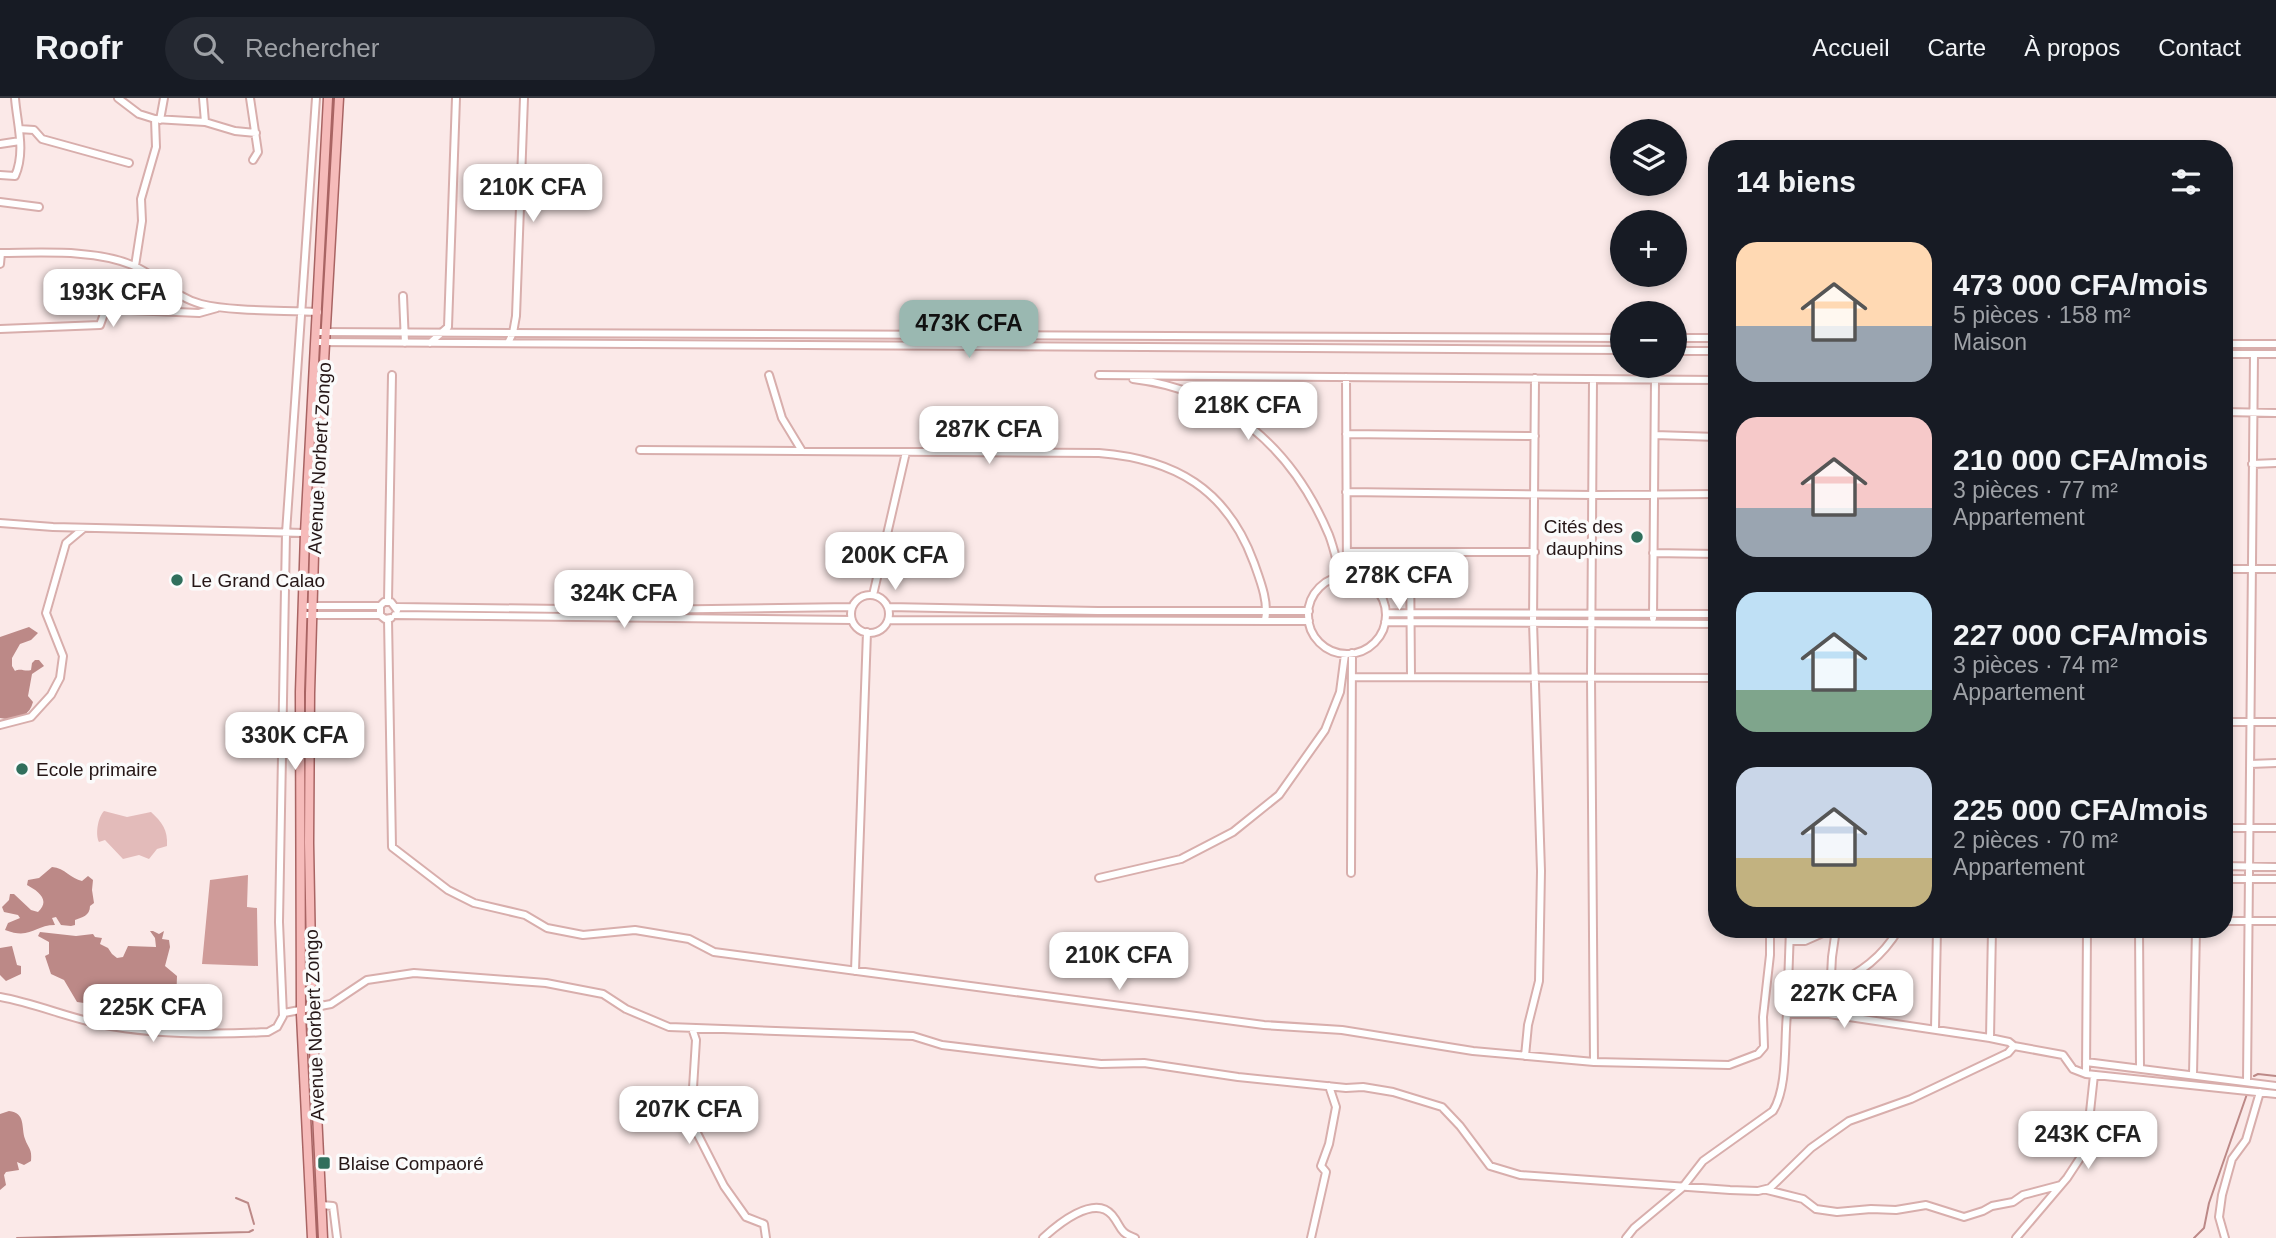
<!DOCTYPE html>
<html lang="fr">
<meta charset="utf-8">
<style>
body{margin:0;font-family:Helvetica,sans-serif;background:#242831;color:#f1f3f6;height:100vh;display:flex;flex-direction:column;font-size:26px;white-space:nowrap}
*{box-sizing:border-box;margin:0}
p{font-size:23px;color:#9ea1a6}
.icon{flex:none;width:38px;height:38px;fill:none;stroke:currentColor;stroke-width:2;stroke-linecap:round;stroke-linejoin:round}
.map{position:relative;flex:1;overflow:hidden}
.drawer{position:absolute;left:1708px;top:42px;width:525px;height:798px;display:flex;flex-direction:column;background:#171b24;border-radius:28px;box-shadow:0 4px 10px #0003}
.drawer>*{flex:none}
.controls{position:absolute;left:1610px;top:21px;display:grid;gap:14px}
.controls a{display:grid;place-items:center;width:77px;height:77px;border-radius:50%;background:#171b24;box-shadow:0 4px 10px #0003;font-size:35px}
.price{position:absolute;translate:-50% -60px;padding:0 16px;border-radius:14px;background:#fff;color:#222;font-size:23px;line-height:46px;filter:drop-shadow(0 2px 4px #0008)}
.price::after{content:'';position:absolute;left:50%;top:42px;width:21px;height:16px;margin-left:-10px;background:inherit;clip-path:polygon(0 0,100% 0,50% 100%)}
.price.current{background:#9ab8b1;color:#111}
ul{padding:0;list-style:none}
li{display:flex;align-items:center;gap:21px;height:175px;padding:0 28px}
li span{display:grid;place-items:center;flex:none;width:196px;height:140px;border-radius:21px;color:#555}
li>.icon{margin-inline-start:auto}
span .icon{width:84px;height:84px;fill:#fffc;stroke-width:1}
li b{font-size:30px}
h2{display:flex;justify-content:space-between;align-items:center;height:84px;padding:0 28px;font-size:30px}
header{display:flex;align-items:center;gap:42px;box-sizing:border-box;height:98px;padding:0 35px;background:#171b24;border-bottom:2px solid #363941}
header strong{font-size:33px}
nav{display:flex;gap:38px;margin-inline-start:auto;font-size:24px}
.search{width:490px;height:63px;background:#242831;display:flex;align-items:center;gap:18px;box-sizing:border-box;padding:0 24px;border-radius:38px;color:#9ea1a6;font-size:26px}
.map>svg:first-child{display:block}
.green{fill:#e3bbba}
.forest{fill:#cf9b99}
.water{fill:#bc8987}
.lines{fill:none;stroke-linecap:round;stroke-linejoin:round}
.stream{stroke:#bc8987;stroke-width:2}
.minor-casing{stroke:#d8aeac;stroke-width:10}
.major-casing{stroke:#a96463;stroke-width:11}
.minor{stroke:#fff;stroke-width:6}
.major{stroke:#f6bbba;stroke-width:8}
.poi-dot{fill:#306f5c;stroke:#fbfbfb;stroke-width:2.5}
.labels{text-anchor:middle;stroke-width:7;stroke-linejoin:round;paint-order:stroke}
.street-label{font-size:19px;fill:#251616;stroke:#fbfbfb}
.poi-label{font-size:19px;fill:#251616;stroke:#fbfbfb;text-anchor:start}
</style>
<header>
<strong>Roofr</strong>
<div class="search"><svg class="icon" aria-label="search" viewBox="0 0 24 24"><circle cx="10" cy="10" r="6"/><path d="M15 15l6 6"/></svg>Rechercher</div>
<nav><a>Accueil</a><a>Carte</a><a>À propos</a><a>Contact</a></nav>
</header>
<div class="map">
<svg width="2276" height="1140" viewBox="0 0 2276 1140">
<rect width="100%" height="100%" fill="#fbe9e8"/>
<path class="green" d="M104,713L127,719L151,714C162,724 168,732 167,748L157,751L149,761L139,757L123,761L105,742L99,744C95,736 98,719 104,713Z"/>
<path class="forest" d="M248,777L247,809L257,810L258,868L202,866L210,782Z"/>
<path class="water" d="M29,529L38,535L31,542L20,546L12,560V568L15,573C21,570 25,574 31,572L32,565L35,562H39L44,568L32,576L28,598L33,604C29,620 14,623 0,620V539Z
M52,769C65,770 71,781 82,783L88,778L93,782L92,792L94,805L90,808C90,818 82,819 75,822V827L71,828L61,827L56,819L52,820L55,827C34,827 31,842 5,832L8,825L20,820L18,817L4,814L2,809L9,802L10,796H14L31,812L38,814C51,802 38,793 27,787L28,782L39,780Z
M150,833H153L159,836L164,833L162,841L169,842L170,849L165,868L177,878L176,906L166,910L165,916L168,918L166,921L136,915L132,894L125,895L115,908L111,909L109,911L138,920L141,923L139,927L107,922L91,915L84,905L77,904L64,882L51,876L45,858L49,856V844L38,838L40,834L76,838L93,836L95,839L102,840L100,846L108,850L112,856L117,860L123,859L128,848L156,849L155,840Z
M12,848L17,867L21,868V876L6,883L0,877V850Z
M9,1013C26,1015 21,1029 25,1041C29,1052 32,1050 31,1063L24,1067L17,1064L19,1072L6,1074L4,1077L6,1087L0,1092V1016Z"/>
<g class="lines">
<path class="stream" d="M2254,978L2258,976L2276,978
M236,1100L248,1105L254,1126
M17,1140L249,1134L253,1132
M2194,1140L2204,1130L2209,1105L2247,996"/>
<g class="minor-casing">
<path id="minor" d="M118,0L139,16L155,21L205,24L235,33L256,35
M203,0L205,24
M250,0L258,54L253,62
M160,22L164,0
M19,31L34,32L42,41L129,65
M0,46L20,43
M0,77L15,78C26,53 17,26 15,0
M0,104L39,109
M0,155C41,155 94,151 132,167C157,177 174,199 201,206C234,214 283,212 318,214
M0,166L1,155
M135,168L142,123L141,101L156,49L155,21
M403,198L405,245
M0,231L100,227L105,213L108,211L199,215L217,210
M317,234L1622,240
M1675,240H1717
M316,244L1622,252
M430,245L448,229L456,0
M508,245L513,235L516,218L524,0
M2224,246H2276
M1675,253H1717
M2224,256H2276
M769,277L782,320L802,353
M1099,277L1717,282
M1346,279L1347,478
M1133,281C1227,292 1293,351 1329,437C1334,450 1337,465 1341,479
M1593,281L1591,579L1594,964
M2224,314L2276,315
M1346,336L1535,338
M1655,337L1717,339
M640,352L1099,355C1175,361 1227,391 1254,465C1260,482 1269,504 1265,522
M2252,366L2276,365
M1346,394L1593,397L1717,396
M0,425L53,429L305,435
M1347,454H1535
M1410,454L1411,579
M1653,455L1717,456
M2224,471H2276
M1308 517a39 39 0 1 1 78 0a39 39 0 1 1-78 0Z
M873,497L906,354
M851 516a19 19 0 1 1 38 0a19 19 0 1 1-38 0Z
M388,503L392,277
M308,508H380
M397,509L641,512L852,509
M888,509L1098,513H1309
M1386,515L1717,516
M303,517H380L385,521L391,520
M380,517V508L384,504H391L397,512
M395,517L852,522
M1653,520L1655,281
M388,521L392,749L448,792L474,805L525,817L547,830L583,837L635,832L689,841L714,854L1264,927L1342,932L1473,953L1594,964L1729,967L1758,956L1764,949L1763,919L1770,857V831
M888,522L1309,523
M1385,524L1717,526
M1352,579L1717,580
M2224,624H2276
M0,627L31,619L51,597L60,580L63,558L46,515L66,445L84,430
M2250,666L2276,665
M2224,730H2276
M2224,768L2276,769
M1351,775L1352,555
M1099,780L1181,761L1233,734L1279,697L1325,632L1340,594L1345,556
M2224,781H2276
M2224,823H2276
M1790,831L1787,916H1829L1990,940L2009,944L2014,948
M2139,831L2140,970
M1790,843H1805L1832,831
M855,873L867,534
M1831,888C1861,875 1882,859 1899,831
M0,899C34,905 66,919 100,926C155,937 212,937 268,934L277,929L283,918L279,824L286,435L316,0
M284,915L331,906L367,882L414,875L546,885L603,896L626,911L669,929L913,938L942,947L1050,960L1101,966L1144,965L1238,979L1346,990L1363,989L1393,994L1442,1009L1460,1028L1490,1068L1520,1077L1730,1092L1758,1093L1770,1090L1811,1050L1849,1023L1911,1001L2008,955L2014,948L2063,957L2073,971L2086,976L2276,996
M1829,916L1832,859L1836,831
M692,930L696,942L692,1006L694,1029L724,1088L746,1119L764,1126L766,1140
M1935,931L1937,831
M1990,940L1992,831
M1525,958L1528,927L1539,883L1541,773L1533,524L1535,280
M2086,964L2276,988
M2086,976L2087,831
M2193,977L2196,831
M2247,984L2254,256
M1767,1092L1803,1101L1816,1111L1837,1114L1871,1111L1896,1112L1926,1107L1964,1119L1983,1113L1992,1108L2013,1104L2023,1097L2061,1087
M321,1107L333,1108L337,1140
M1043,1140C1057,1127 1094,1096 1112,1117C1122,1129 1118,1134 1135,1140
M1311,1140L1326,1074L1321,1068L1329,1046L1336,1009L1329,988
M1626,1140L1634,1130L1682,1090L1703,1063L1773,1013C1788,989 1784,944 1787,916
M2016,1140L2067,1080L2086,1051L2094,977
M2225,1140L2219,1119L2222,1097L2232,1061L2246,1042L2260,994"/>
</g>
<g class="major-casing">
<path id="major" d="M312,1140L301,917L300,594L305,435L328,0
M323,1140L312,910L309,745L310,595L315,422L339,0"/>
</g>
<use href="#minor" class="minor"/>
<use href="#major" class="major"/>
</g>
<g class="poi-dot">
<circle cx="1637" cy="439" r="7"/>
<circle cx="177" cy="482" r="7"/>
<circle cx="22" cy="671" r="7"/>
<rect x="317" y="1058" width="14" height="14" rx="3.5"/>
</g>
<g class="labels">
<g class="street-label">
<text transform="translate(319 360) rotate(-87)" y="7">Avenue Norbert Zongo</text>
<text transform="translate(314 927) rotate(-92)" y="7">Avenue Norbert Zongo</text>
</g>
<g class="poi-label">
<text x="1623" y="435" text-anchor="end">Cités des<tspan x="1623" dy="22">dauphins</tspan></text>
<text x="191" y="489">Le Grand Calao</text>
<text x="36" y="678">Ecole primaire</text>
<text x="338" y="1072">Blaise Compaoré</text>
</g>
</g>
</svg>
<div class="controls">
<a><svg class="icon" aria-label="layers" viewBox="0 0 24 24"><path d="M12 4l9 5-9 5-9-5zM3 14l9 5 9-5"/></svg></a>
<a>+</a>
<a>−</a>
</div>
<b class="price" style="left:533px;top:126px">210K CFA</b>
<b class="price" style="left:113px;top:231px">193K CFA</b>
<b class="price current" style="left:969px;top:262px">473K CFA</b>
<b class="price" style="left:1248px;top:344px">218K CFA</b>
<b class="price" style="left:989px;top:368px">287K CFA</b>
<b class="price" style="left:895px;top:494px">200K CFA</b>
<b class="price" style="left:1399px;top:514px">278K CFA</b>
<b class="price" style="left:624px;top:532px">324K CFA</b>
<b class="price" style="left:295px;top:674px">330K CFA</b>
<b class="price" style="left:1119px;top:894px">210K CFA</b>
<b class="price" style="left:1844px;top:932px">227K CFA</b>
<b class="price" style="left:153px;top:946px">225K CFA</b>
<b class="price" style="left:689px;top:1048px">207K CFA</b>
<b class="price" style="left:2088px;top:1073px">243K CFA</b>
<section class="drawer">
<h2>14 biens<svg class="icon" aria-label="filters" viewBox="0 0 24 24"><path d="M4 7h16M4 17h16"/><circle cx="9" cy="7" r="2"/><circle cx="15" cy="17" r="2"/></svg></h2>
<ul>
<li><span style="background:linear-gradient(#ffd9b3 60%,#9aa5b1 0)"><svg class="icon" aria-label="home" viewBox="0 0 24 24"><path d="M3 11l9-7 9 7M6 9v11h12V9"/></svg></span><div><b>473 000 CFA/mois</b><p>5 pièces · 158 m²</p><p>Maison</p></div></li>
<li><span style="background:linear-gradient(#f6c9c9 65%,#9aa5b1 0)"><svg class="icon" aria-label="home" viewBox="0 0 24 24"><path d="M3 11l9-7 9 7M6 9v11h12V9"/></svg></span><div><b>210 000 CFA/mois</b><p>3 pièces · 77 m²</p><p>Appartement</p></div></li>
<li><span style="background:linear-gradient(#bfe0f5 70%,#7fa58c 0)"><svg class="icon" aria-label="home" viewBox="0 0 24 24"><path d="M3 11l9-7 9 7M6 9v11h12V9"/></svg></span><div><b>227 000 CFA/mois</b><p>3 pièces · 74 m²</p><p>Appartement</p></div></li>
<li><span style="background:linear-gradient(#c9d6e8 65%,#c2b280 0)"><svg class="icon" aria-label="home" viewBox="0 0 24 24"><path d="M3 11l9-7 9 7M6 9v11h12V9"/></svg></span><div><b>225 000 CFA/mois</b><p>2 pièces · 70 m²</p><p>Appartement</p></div></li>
</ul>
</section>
</div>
